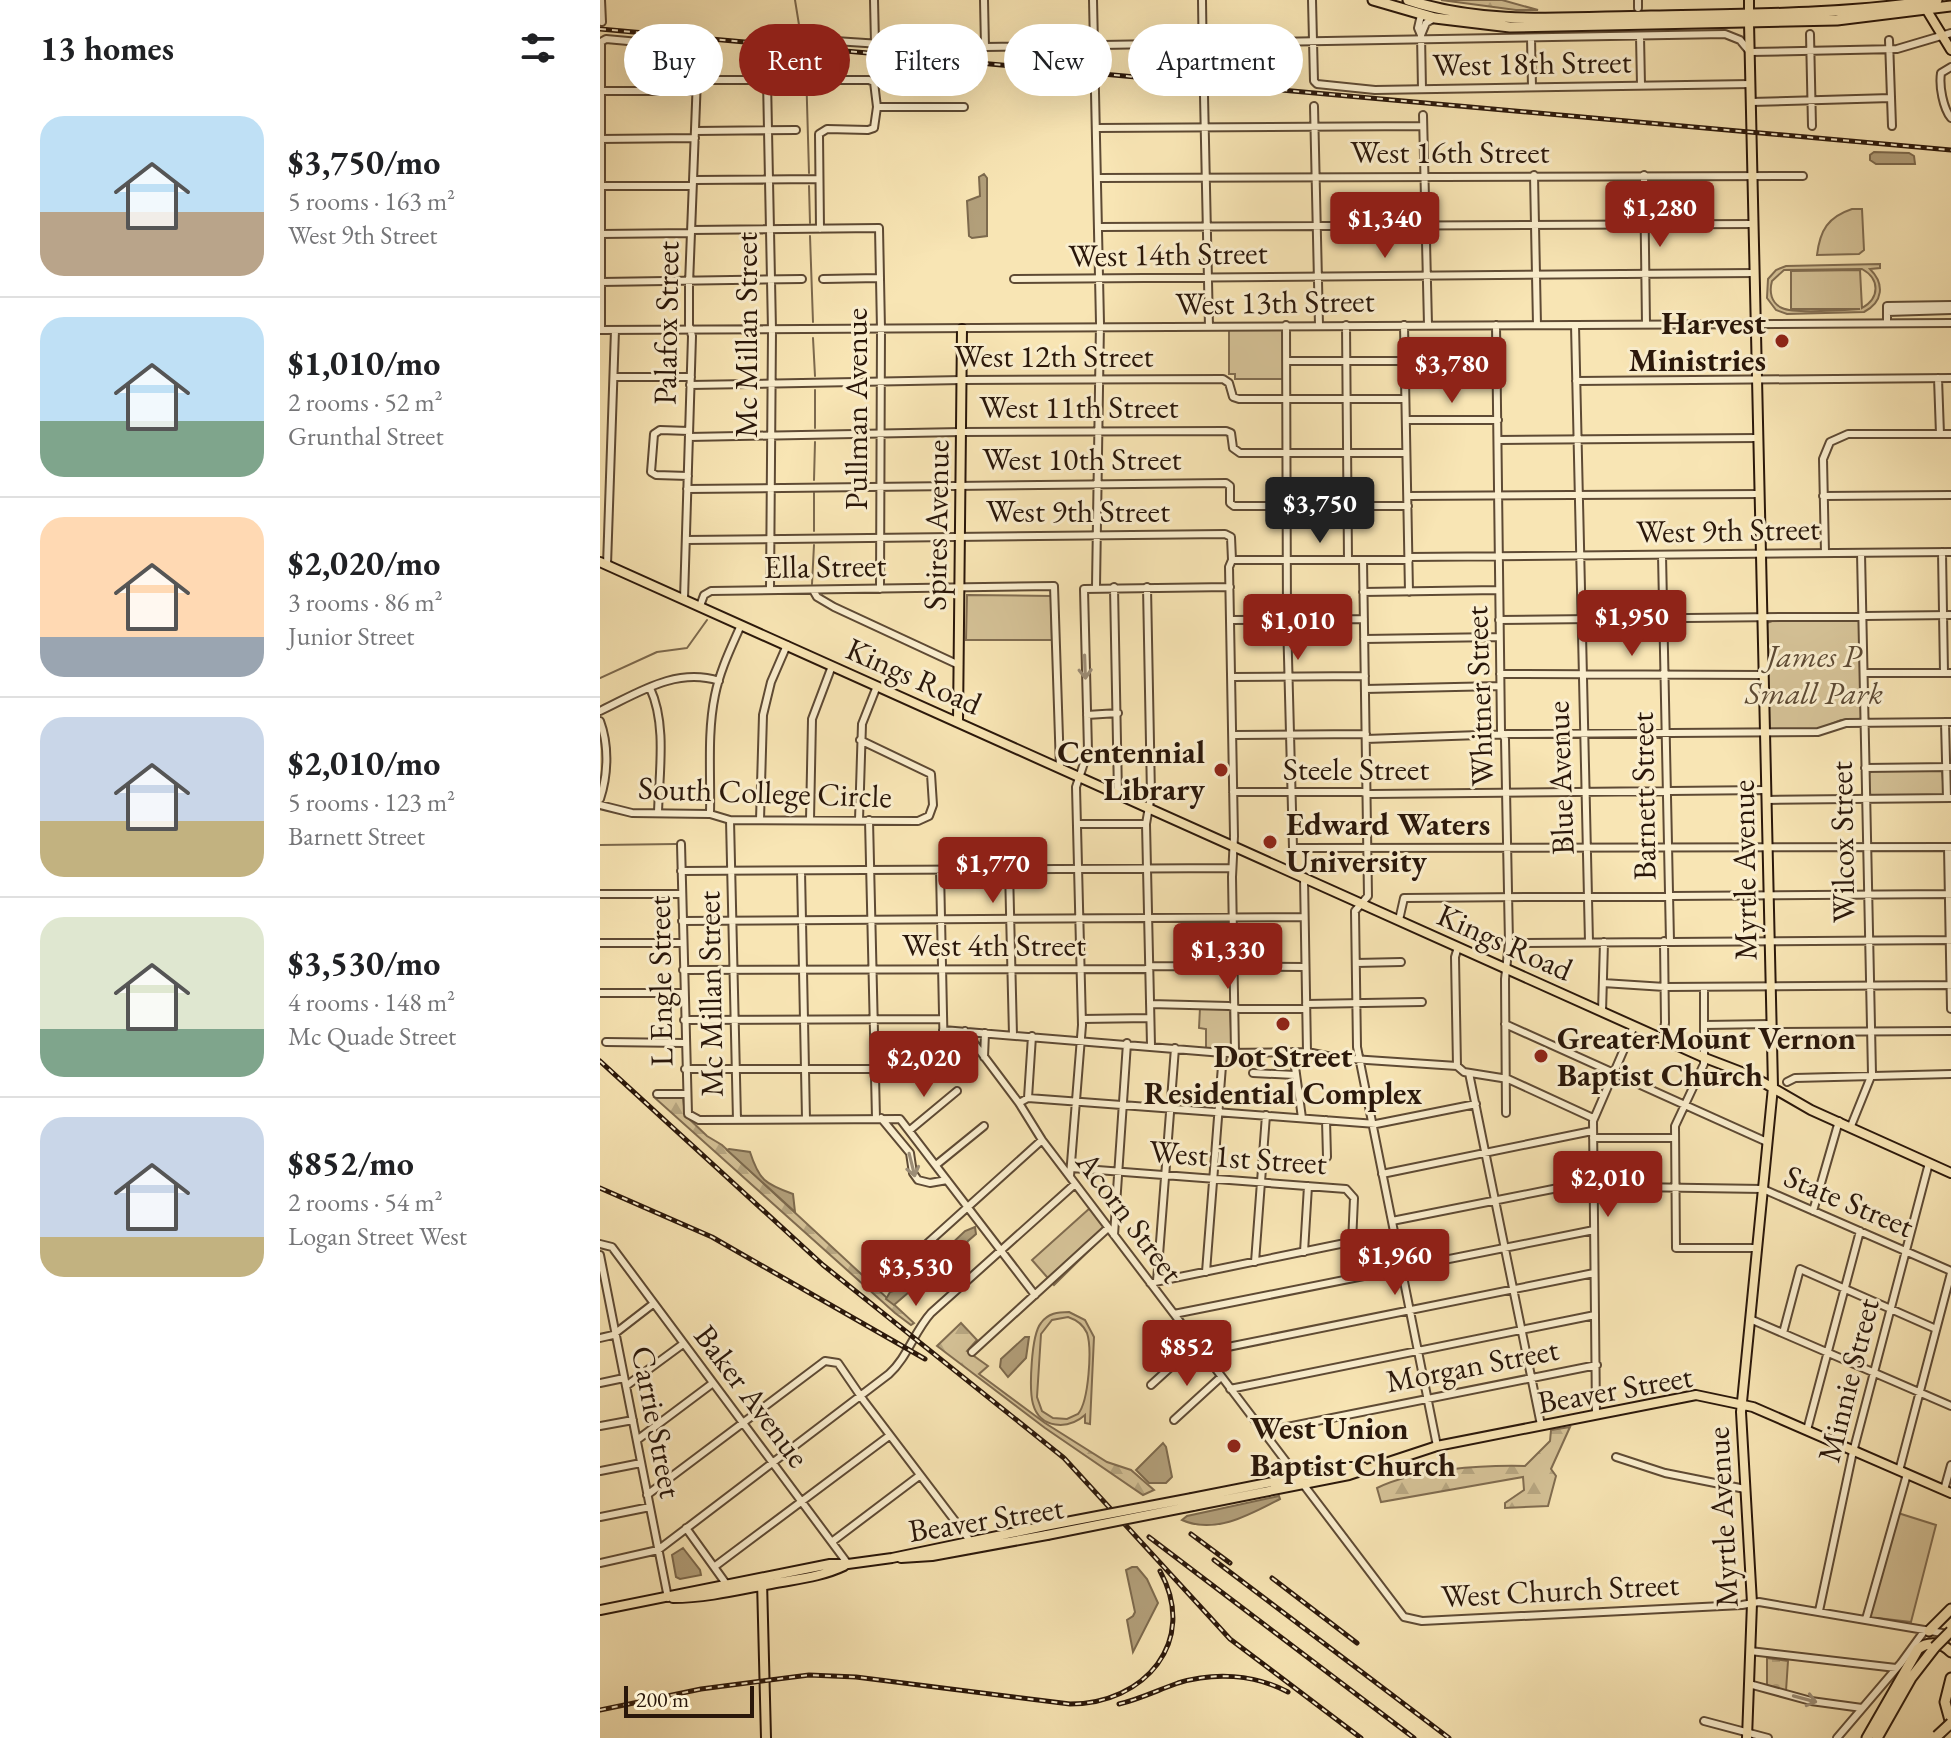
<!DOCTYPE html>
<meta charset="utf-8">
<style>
body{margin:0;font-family:"EB Garamond",serif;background:#f6f6f6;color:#202124;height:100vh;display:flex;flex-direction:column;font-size:30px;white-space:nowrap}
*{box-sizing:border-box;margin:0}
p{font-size:26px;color:#757577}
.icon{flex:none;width:44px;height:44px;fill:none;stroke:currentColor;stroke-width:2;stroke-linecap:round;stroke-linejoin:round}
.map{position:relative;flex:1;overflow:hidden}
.sheet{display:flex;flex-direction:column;background:#fff;width:600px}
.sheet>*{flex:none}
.hud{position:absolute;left:24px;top:24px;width:760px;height:72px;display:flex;gap:16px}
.scale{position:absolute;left:24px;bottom:20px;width:130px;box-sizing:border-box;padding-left:8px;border:4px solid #2a170a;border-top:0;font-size:22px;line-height:28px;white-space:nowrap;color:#2a170a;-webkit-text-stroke:6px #faeece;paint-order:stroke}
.price{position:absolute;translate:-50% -68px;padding:0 18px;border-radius:8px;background:#8f2418;color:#fff;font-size:26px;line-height:52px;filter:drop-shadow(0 2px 4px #0008)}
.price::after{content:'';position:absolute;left:50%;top:48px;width:24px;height:18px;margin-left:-12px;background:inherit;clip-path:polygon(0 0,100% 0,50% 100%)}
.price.on{background:#222;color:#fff}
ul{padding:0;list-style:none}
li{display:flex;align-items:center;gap:24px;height:200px;padding:0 40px}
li+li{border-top:2px solid #e0e0e0}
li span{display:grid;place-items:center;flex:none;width:224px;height:160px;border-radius:24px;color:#555}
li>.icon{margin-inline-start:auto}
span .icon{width:96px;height:96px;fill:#fffc;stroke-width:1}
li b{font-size:34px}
h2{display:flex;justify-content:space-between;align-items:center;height:96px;padding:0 40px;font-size:34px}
.pill{padding:0 28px;border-radius:36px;background:#fff;box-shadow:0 8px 32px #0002;font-size:28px;line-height:72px}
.pill.on{background:#8f2418;color:#fff}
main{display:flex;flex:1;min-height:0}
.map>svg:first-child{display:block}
.forest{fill:url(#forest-firs);stroke:#806c50;stroke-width:2}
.cemetery{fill:url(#cemetery-stones);stroke:#806c50;stroke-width:2}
.park{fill:#d5c297;stroke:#806c50;stroke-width:2;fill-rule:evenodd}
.water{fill:#b29f7a;stroke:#7c694d;stroke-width:2}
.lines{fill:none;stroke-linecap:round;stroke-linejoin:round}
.stream{stroke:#7c694d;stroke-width:2}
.minor-casing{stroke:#5e4a34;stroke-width:10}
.major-casing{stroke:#2a170a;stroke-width:12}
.highway-casing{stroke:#2a170a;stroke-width:13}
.minor{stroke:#faeece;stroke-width:6}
.major{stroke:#f8e5b4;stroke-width:8}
.highway{stroke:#f8e5b4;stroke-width:9}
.rail-casing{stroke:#2a170a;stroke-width:5}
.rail{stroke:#faeece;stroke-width:2;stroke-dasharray:6;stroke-linecap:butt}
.major-bridge-casing{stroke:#2a170a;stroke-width:12;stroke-linecap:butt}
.highway-bridge-casing{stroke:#2a170a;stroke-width:13;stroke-linecap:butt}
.major-bridge{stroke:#f8e5b4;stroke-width:8}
.highway-bridge{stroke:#f8e5b4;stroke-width:9}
.oneway{stroke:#9c8d76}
.poi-dot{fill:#8f2418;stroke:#faeece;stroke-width:3}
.labels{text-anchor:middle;stroke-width:6;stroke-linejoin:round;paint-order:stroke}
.street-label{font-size:32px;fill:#2a170a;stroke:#faeece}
.poi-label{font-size:32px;font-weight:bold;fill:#2a170a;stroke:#faeece;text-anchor:start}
.park-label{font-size:32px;font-style:italic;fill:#5d4a34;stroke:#faeece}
</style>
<main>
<section class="sheet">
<h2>13 homes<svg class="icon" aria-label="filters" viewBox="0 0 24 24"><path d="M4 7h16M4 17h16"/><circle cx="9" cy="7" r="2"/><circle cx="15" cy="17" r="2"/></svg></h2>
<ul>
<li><span style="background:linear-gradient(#bfe0f5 60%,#b9a48a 0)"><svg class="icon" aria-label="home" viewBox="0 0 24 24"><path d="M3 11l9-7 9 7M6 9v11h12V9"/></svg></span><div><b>$3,750/mo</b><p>5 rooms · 163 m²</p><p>West 9th Street</p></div></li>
<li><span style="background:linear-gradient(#bfe0f5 65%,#7fa58c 0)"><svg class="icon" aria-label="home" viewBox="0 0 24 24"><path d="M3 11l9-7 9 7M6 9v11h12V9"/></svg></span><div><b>$1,010/mo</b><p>2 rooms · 52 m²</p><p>Grunthal Street</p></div></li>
<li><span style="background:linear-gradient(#ffd9b3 75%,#9aa5b1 0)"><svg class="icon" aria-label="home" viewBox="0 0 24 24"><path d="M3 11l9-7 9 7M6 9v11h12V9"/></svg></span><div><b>$2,020/mo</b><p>3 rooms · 86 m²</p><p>Junior Street</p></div></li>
<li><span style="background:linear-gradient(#c9d6e8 65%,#c2b280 0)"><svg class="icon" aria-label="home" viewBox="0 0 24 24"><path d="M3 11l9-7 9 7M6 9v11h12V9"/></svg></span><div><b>$2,010/mo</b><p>5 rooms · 123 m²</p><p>Barnett Street</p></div></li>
<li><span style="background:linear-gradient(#dfe7d0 70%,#7fa58c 0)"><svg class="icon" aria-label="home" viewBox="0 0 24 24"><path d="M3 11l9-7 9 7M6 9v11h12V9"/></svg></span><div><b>$3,530/mo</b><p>4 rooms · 148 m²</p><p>Mc Quade Street</p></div></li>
<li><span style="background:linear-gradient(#c9d6e8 75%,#c2b280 0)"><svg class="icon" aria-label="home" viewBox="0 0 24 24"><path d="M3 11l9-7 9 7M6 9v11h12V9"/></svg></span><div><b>$852/mo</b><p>2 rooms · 54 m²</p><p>Logan Street West</p></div></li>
</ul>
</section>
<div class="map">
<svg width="1351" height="1738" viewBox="0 0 1351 1738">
<defs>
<pattern id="forest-firs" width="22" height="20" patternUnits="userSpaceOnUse" patternTransform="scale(2)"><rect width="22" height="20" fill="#d5c297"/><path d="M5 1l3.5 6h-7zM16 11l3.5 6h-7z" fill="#b7a681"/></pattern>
<pattern id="cemetery-stones" width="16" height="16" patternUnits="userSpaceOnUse" patternTransform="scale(2)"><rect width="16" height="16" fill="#d5c297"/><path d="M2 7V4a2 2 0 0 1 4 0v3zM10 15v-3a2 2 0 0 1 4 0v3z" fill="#b7a681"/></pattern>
</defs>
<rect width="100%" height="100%" fill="#f8e5b4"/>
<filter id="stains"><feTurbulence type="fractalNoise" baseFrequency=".0025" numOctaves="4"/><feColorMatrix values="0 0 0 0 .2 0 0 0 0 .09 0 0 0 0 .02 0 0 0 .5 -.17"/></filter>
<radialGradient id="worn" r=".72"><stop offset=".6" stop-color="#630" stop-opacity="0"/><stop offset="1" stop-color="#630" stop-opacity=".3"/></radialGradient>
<path class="forest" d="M841,0H902L938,10H916Z
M83,1097L85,1115L107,1136L122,1145L314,1323L311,1325L295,1313L55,1098Z
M361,1323L377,1340L367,1351L388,1366L379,1374L445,1423L507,1462L531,1470L554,1490L543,1495L445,1428L337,1346Z
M970,1427L951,1469L956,1476L948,1506L905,1508V1503L924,1490L923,1477L781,1502L777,1488C815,1469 882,1465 925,1466L950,1441L951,1430Z"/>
<path class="cemetery" d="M1167,1658L1188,1661L1186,1691L1167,1686Z"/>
<path class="park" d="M1252,209H1262L1264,250L1259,254L1217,255C1220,230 1228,217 1252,209Z
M1280,264V268L1270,269C1285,284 1283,302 1264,312L1187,314L1176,310L1167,298L1168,279L1176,270L1186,266ZM1262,269C1280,279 1280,298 1262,308L1260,270L1191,271V309H1260C1246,310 1194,314 1182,308C1171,303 1169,292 1172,281L1184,270Z
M684,328V379H635V374H629V330Z
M367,595L451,596L452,640H366Z
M1259,620L1261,719L1241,720L1219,729L1169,730L1167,623L1172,621Z
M1273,770H1342L1344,793L1342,796L1271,795L1268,791V774Z
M600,1008L630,1009L632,1052L606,1049V1029L599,1028Z
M490,1208L508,1232L454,1285L432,1260Z
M469,1312L485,1320L494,1337L490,1424L485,1423V1415C468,1430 440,1429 433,1404C429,1390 431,1335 441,1323C448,1313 458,1312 469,1312ZM468,1317C477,1320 483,1324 487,1333C492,1348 489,1401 478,1414L467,1419L453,1418L442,1411L437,1397L441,1334L452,1320Z
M1298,1513L1336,1525L1311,1622L1269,1617Z"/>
<path class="water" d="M1274,152L1309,153L1314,156L1315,164H1276L1270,160V155Z
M384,174L387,178V236L372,238L369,236L367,201L380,196L379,177Z
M129,1149L150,1152C159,1180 165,1184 193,1194L195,1212L127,1150Z
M375,1227L376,1234L294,1305L286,1299L290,1292L303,1288L311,1282L365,1231Z
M425,1337H429L426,1358L408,1377L400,1367L401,1359Z
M563,1443L566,1447L572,1477L566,1483H549L536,1470Z
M679,1496L680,1499C651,1514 615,1535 582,1520L587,1516Z
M83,1548L100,1570L101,1575L80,1579L76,1577L72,1555Z
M532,1567H537L547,1579L558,1603L533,1652L527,1620L533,1616L535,1612L526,1570Z"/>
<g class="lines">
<path class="stream" d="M195,0L206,68L209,173
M209,186L210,223
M210,236L213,322
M213,338L215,376
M215,428V390
M214,480L215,442
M214,531V493
M212,584L214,545
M0,678L57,652L87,648L107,620
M0,845L76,844"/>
<g class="minor-casing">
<path id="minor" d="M1,0L2,22
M274,0L275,44
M384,0L385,47
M493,0L500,323L496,587
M602,0L603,71
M712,0L714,81L717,84L775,90L1151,84
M1038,8V0
M821,15L818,28L821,35L822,89
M1210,34L1212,126
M821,35L826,23L835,18
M1040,36L1041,85
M931,38L932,87
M220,40L326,47H385L1125,34L1140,40L1150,52L1297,49L1351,33
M1289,40L1292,126
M1351,67L1341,73C1339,86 1343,108 1351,118
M97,80H197
M167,80L172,330L170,590
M0,91H96
M604,95L609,327
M1151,102L1291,98
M714,106L719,325
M277,107H364
M823,115L828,325
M496,128L823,126
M95,131L196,130
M0,139L95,138
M934,175L937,325
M1044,175L1046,324
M497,178L1203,176
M94,180L219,179
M1,186H92
M498,227L1154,224
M220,229L219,134L227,129L268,130L274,128L277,107L274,82L269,80H228
M91,230L279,228L281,329L280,589
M1,234L91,233
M223,279L280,278
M414,279L1155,273
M1,282L202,279
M1287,312L1351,310
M1287,323V306L1351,305
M686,325L687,619L693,848L1351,847
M746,325L748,560
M804,325L809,592
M896,325L901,731L905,739L909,943L905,979L906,1113
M975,325L989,942
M0,330L1351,323
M1,330V42L6,39L94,47L98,52L89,284V325L92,336L84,599
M687,361H805
M14,377H91
M1338,378L1340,434
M976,381L1351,378
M90,385L362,380L623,379L629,383L633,397L639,399H805
M806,420H898
M89,437L361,432L626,431L631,433L633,448L640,453H806
M898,440L1158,438
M88,476L56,475L51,472L54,434L60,430L89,431
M87,489L626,483L630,486V503L634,506H808
M808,496L1160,494
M1223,496L1351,495
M86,540L625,534L631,537L632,560L629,567L634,836L632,877L635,1052
M1342,552L1344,673
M1225,553L1223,459L1230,442L1248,434H1351
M1062,555L1070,941
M809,557L1351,552
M632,560H809
M763,560L768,896L755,911L757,1047L837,1446
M7,565L15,330
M514,587L518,794
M547,587L551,795L546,824L551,1045
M213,590L217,597L234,607L359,665
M763,592L899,590
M100,606L104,595L111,591L454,586L460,768
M631,620L764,619
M899,620L1351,615
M764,639L899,637
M1264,673H1351
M900,674L1164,675
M632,677L765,676
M50,688C67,724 59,773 58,813
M765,689L900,686
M0,711C38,693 76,667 119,681
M487,715L518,713
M0,721C9,745 8,775 0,799
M1345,722L1347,798
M633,735L766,734
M766,739L908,734L1218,732L1246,723L1351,722
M1265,768L1351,767
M633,792H762L771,794L1166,790
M1166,800L1351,798
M0,805L32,813L110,814L130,820L318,821L329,816L333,805L331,774L260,740
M110,814C111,775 107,733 115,695C120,670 131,648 141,625
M130,820L137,1120
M160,820L163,715L171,682L187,645
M210,820L212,719L232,666
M259,820L262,724L277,686
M269,820L276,1118
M477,824H546
M81,844L88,1114L99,1120L300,1119L435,1295
M1348,847L1351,1009
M409,870L413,1035
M81,871L632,868
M201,871L206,1119
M704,878L707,1052
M0,894H82
M799,920L804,898L1351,894
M82,921L704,917
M0,943H82
M909,943L1351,940
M756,963L801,962
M83,970L546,969L552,966L705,967
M1003,983L1065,987L1351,985
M1104,987V1064L1075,1126L1076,1248H1157
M0,993H83
M550,1004L629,1006L639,1009H706
M706,1004L822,1002
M1002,1012L1004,942
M482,1019L550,1018
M84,1020L343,1019
M905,1024L1167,1142
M1104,1025L1171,1024
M343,1030L623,1053L707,1052L737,1058L857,1066L864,1072L908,1079L993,1118
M365,1031L419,1103L442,1140L804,1617L822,1621L1142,1605L1159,1602L1348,1634
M1171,1032L1351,1031
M1062,1039L1065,1023L1064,941
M6,1042L85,1043
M693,1052L702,1118
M384,1057L385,1033
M857,1066L855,957L858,947
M85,1069H335L344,1061L340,870
M653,1073L695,1075
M869,1073L941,1425
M1187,1082L1195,1078L1351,1074
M57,1094H86
M428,1098L432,1036
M419,1103L428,1098L776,1124L876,1104
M281,1118L310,1153L313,1173L318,1180L330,1183L347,1180
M726,1120L727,1157
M1251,1126L1272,1074L1261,553
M310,1130L357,1091
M993,1138H1074
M336,1165L384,1126
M471,1168L746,1189L754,1198L752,1243
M782,1174L992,1131
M470,1176L482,1025L476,787L488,751L484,589L630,587
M1213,1211L1239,1121
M792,1221L968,1186L1163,1189L1351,1271
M514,1235L527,1043
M0,1244L12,1247L248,1564
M704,1252L708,1186
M0,1255L68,1598
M655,1262L666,1115
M606,1272L623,1053
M557,1281L575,1048
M550,1283L794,1233
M279,1287L442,1140
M574,1314L994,1230
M1150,1319L1351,1406
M1183,1333L1200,1269L1336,1329
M0,1338L13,1335L53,1304
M372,1352L508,1228
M603,1352L994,1273
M0,1383L24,1378
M551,1385L596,1344
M26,1386L83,1344
M630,1389L995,1315
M996,1414L993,1121L1034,1026
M574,1420L621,1377
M0,1426L33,1420
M1207,1430L1260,1231
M662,1432L997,1365
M37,1440L113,1383
M1016,1457L1065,1473L1145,1489
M0,1471L41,1463
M1299,1471L1351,1273
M1344,1490L1351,1465
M47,1495L225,1361L238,1363L264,1401L371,1542
M0,1517L50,1507
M86,1528L127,1585
M233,1541L319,1476
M0,1563L58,1550L289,1374C307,1358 314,1332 331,1313L475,1184
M114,1567L289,1436
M1219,1611L1252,1456L1329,1163
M1266,1619L1307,1474
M1150,1651L1296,1668
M1149,1684L1211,1701L1262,1708
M1104,1721L1168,1738
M1237,1738L1301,1663L1325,1630"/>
</g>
<g class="major-casing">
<path id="major" d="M1149,0V14
M1323,4L1351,50
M0,562L1105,1058L1152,1076L1211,1110L1351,1173
M358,722L362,329
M592,1498L747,1467H763
M593,1506L749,1475L837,1446L1096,1395L1153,1407L1351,1493
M301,1558L332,1556L447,1535
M162,1581L166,1738
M73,1598C106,1598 139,1590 171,1584C196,1579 221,1577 244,1566
M0,1610L230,1564H248L292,1558L445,1526
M1147,1738L1152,1603L1141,1412L1173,1087L1149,23"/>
</g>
<g class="highway-casing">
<path id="highway" d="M773,0L835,18L910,27L1237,20L1351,6
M808,0C886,26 970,17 1051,16C1147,14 1242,15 1337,0
M1329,1631L1351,1609
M1351,1678L1345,1702L1351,1724
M1267,1738L1318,1649C1328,1641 1342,1642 1351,1652
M1277,1738L1311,1678L1335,1647
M1349,1738L1351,1736"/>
</g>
<use href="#minor" class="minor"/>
<use href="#major" class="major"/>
<use href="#highway" class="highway"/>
<g class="rail-casing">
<path id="rail" d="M0,29L1351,150
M0,1061L223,1265L464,1458L630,1639L761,1738
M0,1188L112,1237L325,1359
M591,1534L630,1563
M549,1537L814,1738
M614,1560L849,1738
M672,1578L757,1643
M519,1704C540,1699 558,1690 578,1683C614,1672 654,1674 688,1692
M0,1710L101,1689L209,1675L256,1677L470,1704C544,1704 599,1642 560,1571"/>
</g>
<use href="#rail" class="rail"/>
<g class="major-bridge-casing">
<path id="major-bridge" d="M445,1526L592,1498
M447,1535L593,1506"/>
</g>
<g class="highway-bridge-casing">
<path id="highway-bridge" d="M1335,1647L1351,1631
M1337,1736L1351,1723"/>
</g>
<use href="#major-bridge" class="major-bridge"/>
<use href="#highway-bridge" class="highway-bridge"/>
</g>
<defs><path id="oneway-shaft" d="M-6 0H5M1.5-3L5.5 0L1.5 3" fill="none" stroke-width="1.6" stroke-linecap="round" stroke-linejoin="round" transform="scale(2)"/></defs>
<g class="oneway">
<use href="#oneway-shaft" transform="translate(485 667) rotate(88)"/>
<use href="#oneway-shaft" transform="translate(312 1165) rotate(76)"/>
<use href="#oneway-shaft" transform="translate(1205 1699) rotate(15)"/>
</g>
<g class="poi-dot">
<circle cx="1182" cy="341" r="8"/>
<circle cx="621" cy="770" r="8"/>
<circle cx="670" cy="842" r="8"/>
<circle cx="683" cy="1024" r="8"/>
<circle cx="941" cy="1056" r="8"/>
<circle cx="634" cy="1446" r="8"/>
</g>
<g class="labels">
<g class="street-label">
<text transform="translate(932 63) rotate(-1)" y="11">West 18th Street</text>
<text x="850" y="163">West 16th Street</text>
<text transform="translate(568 254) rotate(-1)" y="11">West 14th Street</text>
<text transform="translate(675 302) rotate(-1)" y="11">West 13th Street</text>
<text transform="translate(66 323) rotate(-89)" y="11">Palafox Street</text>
<text transform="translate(146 335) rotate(-90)" y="11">Mc Millan Street</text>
<text x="454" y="367">West 12th Street</text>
<text x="479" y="418">West 11th Street</text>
<text transform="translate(256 409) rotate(-90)" y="11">Pullman Avenue</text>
<text x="482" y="470">West 10th Street</text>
<text x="478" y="522">West 9th Street</text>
<text transform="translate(336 525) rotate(-89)" y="11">Spires Avenue</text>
<text transform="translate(1128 530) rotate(-1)" y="11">West 9th Street</text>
<text transform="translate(225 566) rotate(-1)" y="11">Ella Street</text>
<text transform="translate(314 676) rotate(24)" y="11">Kings Road</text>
<text transform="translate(879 696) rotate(-92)" y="11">Whitner Street</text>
<text x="756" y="780">Steele Street</text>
<text transform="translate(960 778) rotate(-92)" y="11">Blue Avenue</text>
<text transform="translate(165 792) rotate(2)" y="11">South College Circle</text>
<text transform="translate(1043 796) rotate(-91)" y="11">Barnett Street</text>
<text transform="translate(1242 842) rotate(-91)" y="11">Wilcox Street</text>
<text transform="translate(1144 870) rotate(-91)" y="11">Myrtle Avenue</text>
<text transform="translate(905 942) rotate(24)" y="11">Kings Road</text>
<text x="394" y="956">West 4th Street</text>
<text transform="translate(60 981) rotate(-91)" y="11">L Engle Street</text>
<text transform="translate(110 994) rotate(-91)" y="11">Mc Millan Street</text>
<text transform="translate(638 1157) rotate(4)" y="11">West 1st Street</text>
<text transform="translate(1249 1201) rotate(23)" y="11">State Street</text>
<text transform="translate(530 1217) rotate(53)" y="11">Acorn Street</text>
<text transform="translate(872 1365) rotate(-11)" y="11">Morgan Street</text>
<text transform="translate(1248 1380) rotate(-76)" y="11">Minnie Street</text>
<text transform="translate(1015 1389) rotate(-10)" y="11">Beaver Street</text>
<text transform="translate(152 1396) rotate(53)" y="11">Baker Avenue</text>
<text transform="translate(57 1422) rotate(79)" y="11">Carrie Street</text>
<text transform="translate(1122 1517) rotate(-93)" y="11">Myrtle Avenue</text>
<text transform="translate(386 1519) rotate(-9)" y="11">Beaver Street</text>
<text transform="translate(960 1590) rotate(-3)" y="11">West Church Street</text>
</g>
<g class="poi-label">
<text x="1166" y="334" text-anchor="end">Harvest<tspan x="1166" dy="37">Ministries</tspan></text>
<text x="605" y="763" text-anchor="end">Centennial<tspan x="605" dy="37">Library</tspan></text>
<text x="686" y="835">Edward Waters<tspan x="686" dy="37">University</tspan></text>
<text x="957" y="1049">GreaterMount Vernon<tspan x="957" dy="37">Baptist Church</tspan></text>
<text x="683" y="1067" text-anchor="middle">Dot Street<tspan x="683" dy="37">Residential Complex</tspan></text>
<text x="650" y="1439">West Union<tspan x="650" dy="37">Baptist Church</tspan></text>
</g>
<g class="park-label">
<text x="1214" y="667">James P<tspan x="1214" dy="37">Small Park</tspan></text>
</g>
</g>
<rect width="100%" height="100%" filter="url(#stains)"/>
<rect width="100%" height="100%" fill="url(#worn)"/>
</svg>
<div class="scale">200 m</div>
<b class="price" style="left:1060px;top:249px">$1,280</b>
<b class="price" style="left:785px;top:260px">$1,340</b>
<b class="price" style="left:852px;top:405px">$3,780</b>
<b class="price on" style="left:720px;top:545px">$3,750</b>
<b class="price" style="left:1032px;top:658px">$1,950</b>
<b class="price" style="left:698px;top:662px">$1,010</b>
<b class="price" style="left:393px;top:905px">$1,770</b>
<b class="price" style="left:628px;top:991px">$1,330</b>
<b class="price" style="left:324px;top:1099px">$2,020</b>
<b class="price" style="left:1008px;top:1219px">$2,010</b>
<b class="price" style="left:795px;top:1297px">$1,960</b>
<b class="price" style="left:316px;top:1308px">$3,530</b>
<b class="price" style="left:587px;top:1388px">$852</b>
<div class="hud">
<a class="pill">Buy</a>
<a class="pill on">Rent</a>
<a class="pill">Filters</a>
<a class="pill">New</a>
<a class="pill">Apartment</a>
</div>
</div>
</main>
